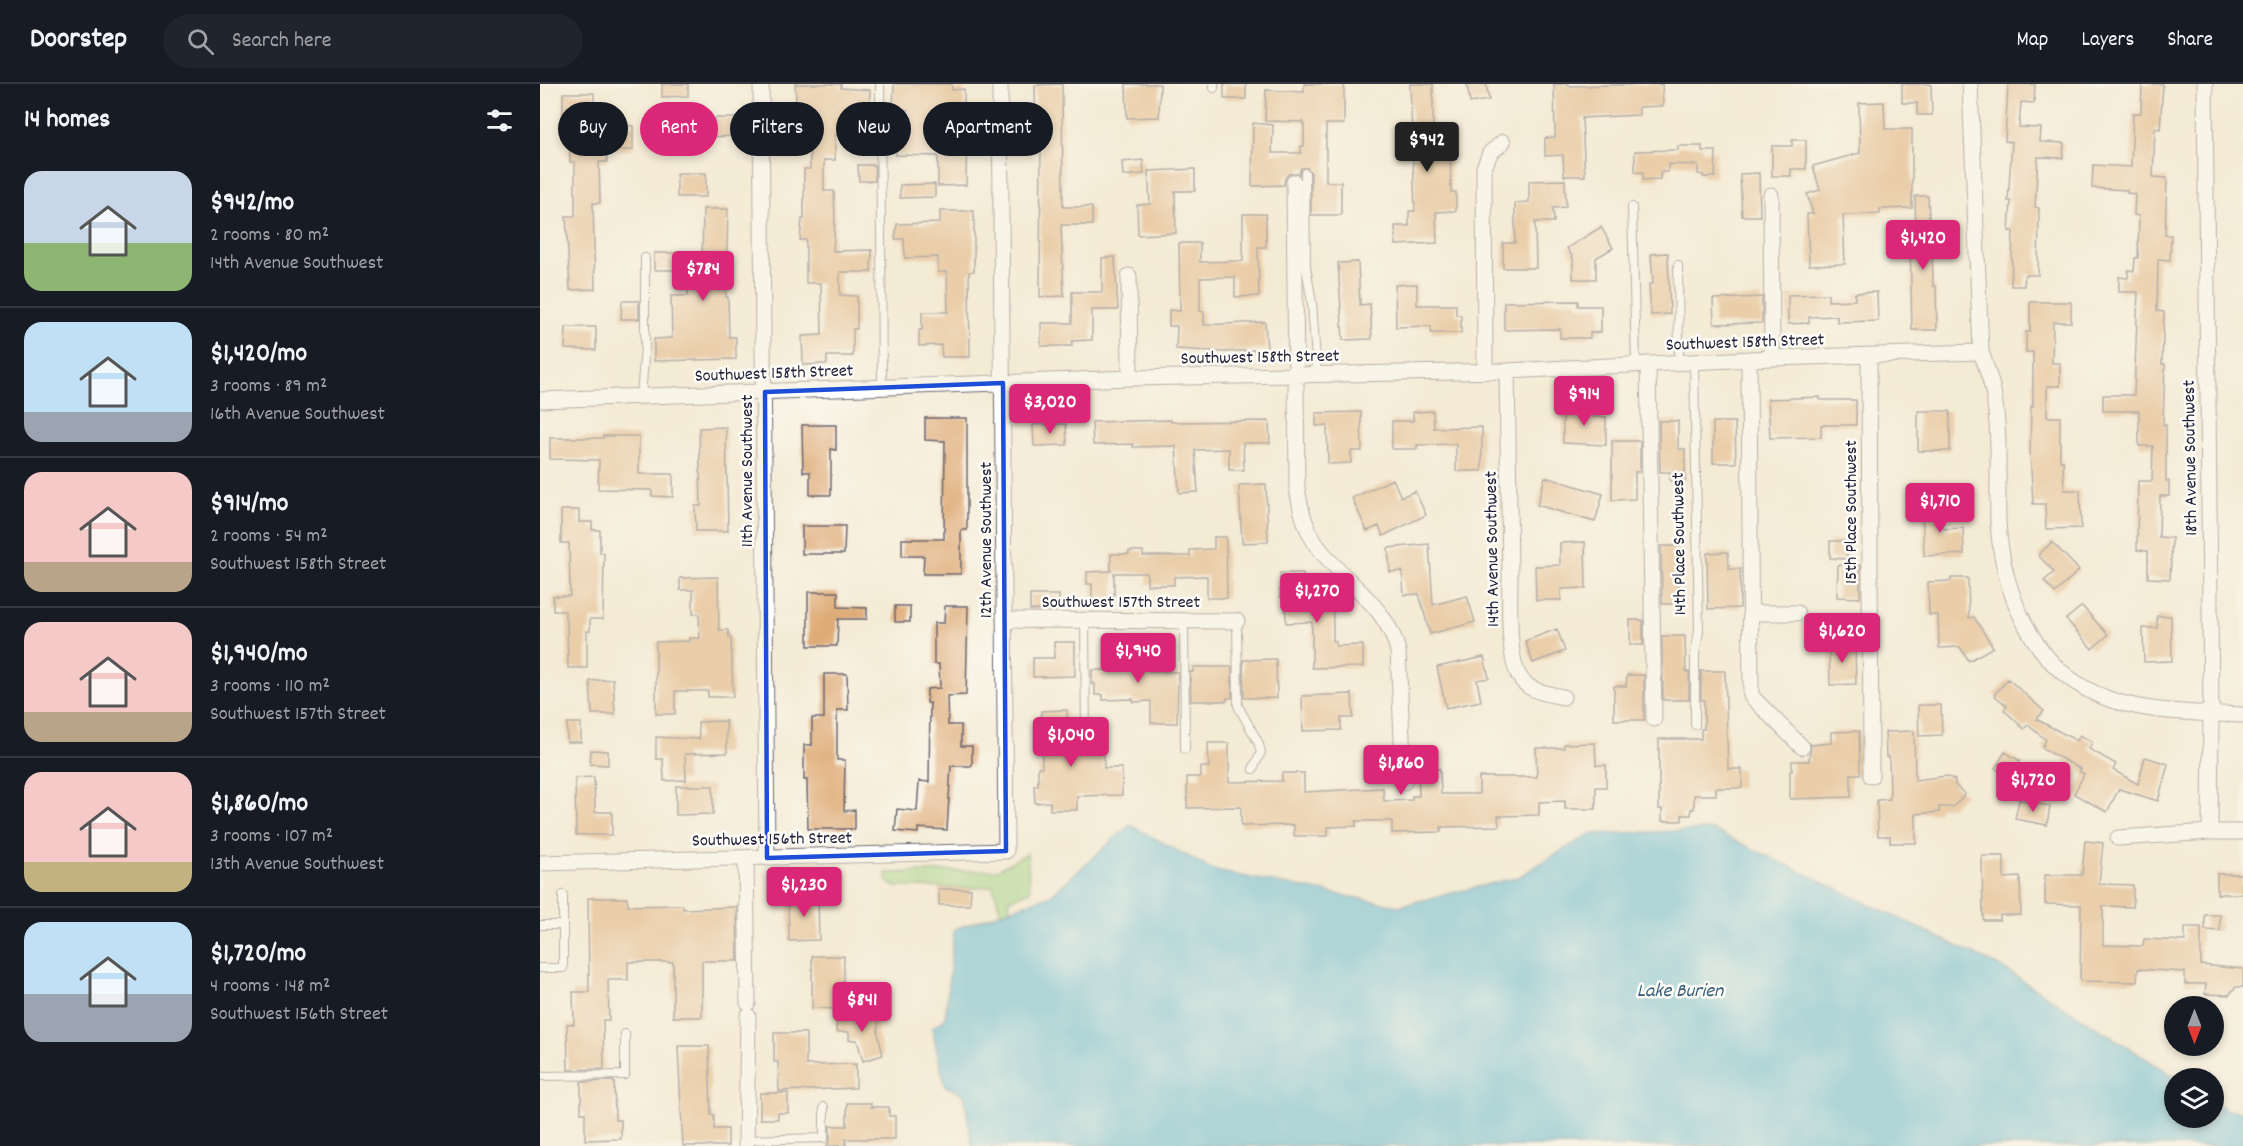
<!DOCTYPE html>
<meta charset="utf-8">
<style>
body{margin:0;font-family:Dekko,sans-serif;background:#20242c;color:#f1f3f6;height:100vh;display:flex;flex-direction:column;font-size:22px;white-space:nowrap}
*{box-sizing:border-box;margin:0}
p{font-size:20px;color:#9ea1a6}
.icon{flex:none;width:33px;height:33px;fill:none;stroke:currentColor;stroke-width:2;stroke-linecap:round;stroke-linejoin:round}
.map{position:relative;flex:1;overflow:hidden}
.sheet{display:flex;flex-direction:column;background:#171b24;width:540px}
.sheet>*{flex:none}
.banner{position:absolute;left:18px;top:18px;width:570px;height:54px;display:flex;gap:12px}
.needle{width:39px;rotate:180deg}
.controls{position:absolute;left:1624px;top:912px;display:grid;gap:12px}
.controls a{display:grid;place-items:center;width:60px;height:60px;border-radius:50%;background:#171b24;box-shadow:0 3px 9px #0003;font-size:30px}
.price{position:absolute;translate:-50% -51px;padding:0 14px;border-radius:6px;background:#db2777;color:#fff;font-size:20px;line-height:39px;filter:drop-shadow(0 2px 3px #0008)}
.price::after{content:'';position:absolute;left:50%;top:36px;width:18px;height:14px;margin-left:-9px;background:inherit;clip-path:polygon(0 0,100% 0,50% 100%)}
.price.current{background:#222;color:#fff}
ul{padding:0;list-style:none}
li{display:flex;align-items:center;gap:18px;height:150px;padding:0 24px}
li+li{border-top:2px solid #363941}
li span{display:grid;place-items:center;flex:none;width:168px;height:120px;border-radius:18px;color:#555}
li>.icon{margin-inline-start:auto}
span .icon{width:72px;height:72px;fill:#fffc;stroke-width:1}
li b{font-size:26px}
h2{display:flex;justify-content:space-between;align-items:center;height:72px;padding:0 24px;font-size:26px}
.pill{padding:0 21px;border-radius:27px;background:#171b24;box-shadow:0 3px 9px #0003;font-size:21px;line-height:54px}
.pill.current{background:#db2777;color:#fff}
header{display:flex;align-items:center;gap:36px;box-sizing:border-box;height:84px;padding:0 30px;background:#171b24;border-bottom:2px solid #363941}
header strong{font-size:28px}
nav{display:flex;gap:33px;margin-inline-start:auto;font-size:21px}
.search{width:420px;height:54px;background:#20242c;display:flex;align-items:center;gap:15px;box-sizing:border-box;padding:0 21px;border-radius:33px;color:#9ea1a6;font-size:22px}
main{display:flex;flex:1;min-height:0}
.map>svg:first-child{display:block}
.green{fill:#a0d687;stroke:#617c61;stroke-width:1.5}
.water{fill:#5bbada;stroke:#3e6e8a;stroke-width:1.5}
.building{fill:#deaa75}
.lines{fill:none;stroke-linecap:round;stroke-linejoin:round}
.service-casing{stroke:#6c6871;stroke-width:10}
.minor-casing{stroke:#6c6871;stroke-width:17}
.service{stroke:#fff;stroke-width:8}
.minor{stroke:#fff;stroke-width:15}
.marked{fill:none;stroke:#1d4ed8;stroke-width:4.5;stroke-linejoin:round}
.labels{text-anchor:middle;stroke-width:5;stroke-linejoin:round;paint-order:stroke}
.street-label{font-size:18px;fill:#22223b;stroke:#fdfcf7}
.water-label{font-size:20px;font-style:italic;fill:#395f7b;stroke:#fdfcf7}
</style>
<header>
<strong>Doorstep</strong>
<div class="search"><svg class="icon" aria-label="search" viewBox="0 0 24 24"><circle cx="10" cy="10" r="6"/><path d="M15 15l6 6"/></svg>Search here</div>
<nav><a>Map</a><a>Layers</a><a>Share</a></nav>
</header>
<main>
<section class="sheet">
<h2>14 homes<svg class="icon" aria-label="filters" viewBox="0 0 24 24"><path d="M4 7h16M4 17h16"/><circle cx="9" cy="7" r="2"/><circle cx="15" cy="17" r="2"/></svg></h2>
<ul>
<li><span style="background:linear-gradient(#c9d6e8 60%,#8fb573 0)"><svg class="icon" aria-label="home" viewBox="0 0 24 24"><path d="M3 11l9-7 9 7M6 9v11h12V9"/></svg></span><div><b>$942/mo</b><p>2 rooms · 80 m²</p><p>14th Avenue Southwest</p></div></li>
<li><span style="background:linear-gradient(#bfe0f5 75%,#9aa5b1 0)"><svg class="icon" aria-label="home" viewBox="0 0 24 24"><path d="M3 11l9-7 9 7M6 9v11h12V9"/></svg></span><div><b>$1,420/mo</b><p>3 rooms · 89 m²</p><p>16th Avenue Southwest</p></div></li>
<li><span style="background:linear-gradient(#f6c9c9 75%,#b9a48a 0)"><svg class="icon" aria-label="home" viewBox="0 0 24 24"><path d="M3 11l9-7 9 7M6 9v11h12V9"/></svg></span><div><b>$914/mo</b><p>2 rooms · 54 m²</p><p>Southwest 158th Street</p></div></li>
<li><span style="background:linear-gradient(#f6c9c9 75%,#b9a48a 0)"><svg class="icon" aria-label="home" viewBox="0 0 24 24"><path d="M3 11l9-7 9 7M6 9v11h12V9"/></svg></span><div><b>$1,940/mo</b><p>3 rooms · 110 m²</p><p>Southwest 157th Street</p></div></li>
<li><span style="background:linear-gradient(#f6c9c9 75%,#c2b280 0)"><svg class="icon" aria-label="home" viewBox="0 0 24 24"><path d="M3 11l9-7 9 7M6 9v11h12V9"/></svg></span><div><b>$1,860/mo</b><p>3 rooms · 107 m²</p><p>13th Avenue Southwest</p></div></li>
<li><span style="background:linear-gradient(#bfe0f5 60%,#9aa5b1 0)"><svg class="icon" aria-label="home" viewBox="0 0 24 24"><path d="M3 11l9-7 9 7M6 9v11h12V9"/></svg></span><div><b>$1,720/mo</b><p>4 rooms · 148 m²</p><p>Southwest 156th Street</p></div></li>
</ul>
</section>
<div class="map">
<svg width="1703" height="1062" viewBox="0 0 1703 1062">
<rect width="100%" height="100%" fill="#fdfcf7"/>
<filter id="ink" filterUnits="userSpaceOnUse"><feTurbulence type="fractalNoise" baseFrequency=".0167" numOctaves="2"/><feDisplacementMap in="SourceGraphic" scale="12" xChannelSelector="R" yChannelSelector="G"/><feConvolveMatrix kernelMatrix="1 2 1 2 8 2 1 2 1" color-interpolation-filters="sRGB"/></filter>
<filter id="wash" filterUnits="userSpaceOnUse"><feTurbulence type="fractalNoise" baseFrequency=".008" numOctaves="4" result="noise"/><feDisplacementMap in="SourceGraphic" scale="24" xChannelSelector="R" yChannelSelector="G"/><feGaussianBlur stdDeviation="1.35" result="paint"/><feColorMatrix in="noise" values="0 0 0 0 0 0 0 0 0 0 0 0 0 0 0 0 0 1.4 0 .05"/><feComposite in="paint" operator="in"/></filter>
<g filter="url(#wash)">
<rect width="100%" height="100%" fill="#f4ebd5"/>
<path class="green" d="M487,769L490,807L468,816L471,825L461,829L453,802L433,804L355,803L347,798L346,789L457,786Z"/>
<path class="water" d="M590,741L675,787L859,822L978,793L1050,750L1173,746L1461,883L1637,994H1635V1034H1674V1018L1687,1026L1703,1027V1062H432L424,1010L405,1002L392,944L405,935L414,845L511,811Z"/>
<g id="blocks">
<path class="building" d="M122,0H148V12L122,13Z
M255,0H301V4L330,6L329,29L308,28V51H295V76H284V107H294L295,137L293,167L332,166L331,188H300V211L317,212V245H313V272H287V280L263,281L262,252L282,251L281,199H266V156H260L262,135H264V85H270V51H258Z
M354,0H412V6L424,5V31H427L426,101L398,102V72L356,71V51H367L368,26L353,25Z
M522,0L523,123H552V141H521L524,212L500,213L501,55H496L495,1Z
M586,0H620L619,33L587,34Z
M684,0H706V15H684Z
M764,0H804V40H786V98H801V131H771V89L767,84H761L759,90H749L745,94L744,101L712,102L713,39L733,41L732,69H761V62H764V38L725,37L726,6L764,8Z
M870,0H893V64L910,63L911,108H916V127L896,128L897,159L856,161L855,142H869V127H875Z
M927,0H946L949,16L930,19Z
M1014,0H1029V2L1122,0L1123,22L1099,23V31L1042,34L1045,92H1024L1023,71L1005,72V54L1015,53Z
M1362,0H1391L1392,31H1377V19H1362Z
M1468,0H1495L1494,19L1481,18L1479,43L1501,44L1500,58L1524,59L1523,74L1498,73L1495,123L1499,124L1498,191H1485L1484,202H1471L1473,147H1469L1471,117H1468L1472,58L1465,57Z
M1602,0H1623L1620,45L1615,44L1613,93L1627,94L1625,151H1631L1630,176L1618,175L1617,227L1624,228L1622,280H1625L1623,341H1626V397H1629V412H1620L1619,453L1632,454L1630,495L1608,494V467L1597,466L1598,397H1612L1613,362H1599V327H1563V311H1594L1598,208H1579V193L1588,194V186L1594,187L1595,174H1598L1599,132L1594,131L1595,110L1587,109V106L1552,104L1553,81L1591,83L1593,29H1601Z
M23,9H54V42H93V66H67V78H59L60,119H53L55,205L30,206L26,132H35V78H30L29,38H23Z
M1344,18L1345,45H1372V124L1340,125V130L1303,131L1305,180L1269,181L1267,130H1273L1267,110L1280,106L1273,82L1320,69L1319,19Z
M175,34H196L197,52L162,53V58H139V52H115V40L175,39Z
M1252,56H1266V85H1251V92H1232V62H1252Z
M1138,62H1162V67H1176L1175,93H1163V91L1158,90V81L1128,80V88H1120V95L1103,96V88H1095V67L1138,66Z
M603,76L604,90L583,92L582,78Z
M318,81H335V97H319Z
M655,85V107H635L636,149L598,151L597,121L610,120L608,87Z
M137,89H166V113H137Z
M1219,89L1220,132H1202L1200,90Z
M1025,96L1026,123L1013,124L1014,138H995L996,184H963V159H975V119L989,118V97Z
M395,100V113L360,114V101Z
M1375,112H1388L1390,155H1392L1393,202H1396L1397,246H1372L1370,156L1376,155Z
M163,125H188L186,213H188L189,253H196V275L114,277V255L132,254L131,212H148L147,179H162Z
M400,127H434V187L429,188L430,273H402L401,261L379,262V246H382V228H408L407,188H398V173L365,174L364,155H355L357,140L400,139Z
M703,130H726V163H718L719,212L695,213V193L660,194V227L664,228V241L725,238L727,265L685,268L636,265L637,242H629V226L640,227L639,159H660V178L703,177Z
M1061,143L1073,164L1056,174V195H1033V174L1027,164Z
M114,169H137V186H114Z
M1128,169L1130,230L1111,231L1109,200H1113L1111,170Z
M575,173L578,226H552V256L532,257V262H501V239H532V208H562V174Z
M818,178L820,221L830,220L832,255L803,256L798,179Z
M877,200V221H916V231H921V249H891V242L856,243L855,201Z
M1337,208L1338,237L1297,238V232L1269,233V239L1248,240V211L1288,210V217L1315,216V209Z
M1222,213V239L1174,240L1173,215Z
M82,217H99V235H81Z
M1038,217V222H1061V248L1050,249V254H1020V245L964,246V218Z
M1490,218H1531V238H1513L1512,279H1520V302H1507V333H1520V377H1523L1524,406H1540L1541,444L1506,445L1505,420H1493L1490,366L1491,322H1493V268H1486V248H1490Z
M26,243H56V266L25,265Z
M1280,313V316H1316V341H1281V353L1230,354L1228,315Z
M1033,320H1053V333H1066V361L1023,359V329H1033Z
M893,327L894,344L942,343V387H916V360L877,361V365H852V337H873V328Z
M1378,327H1410V367H1378Z
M821,328L822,367H811V379L788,380L787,341L776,342V329Z
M385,334H427V446H421V490H383L384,472H362V455H404L405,357L385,356Z
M631,336V338L729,337L730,359H703L704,386H689V365L655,366L658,408L639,409L636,362L593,363V360L553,361L552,338Z
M1119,337H1138V365H1145V397H1130V388H1120Z
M1173,338H1195L1196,379H1173Z
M526,340L527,361L494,362L493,341Z
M262,341H296V366L291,365V411H270V388H263Z
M186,343L188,447H156L155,422H161L159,344Z
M63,352H99V390H133V413L112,412V406L58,405L59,376L10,375V354H63Z
M1072,357H1100V388H1095V415L1072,416Z
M1005,393L1063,410L1055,438L997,421Z
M853,395L861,413L875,407L886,431L843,452L839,442L827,447L812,414Z
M726,400L728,458L702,459L699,401Z
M1382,422H1403V445L1423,444L1424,470L1384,472Z
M21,426H39V438H52V446H60V469H64L63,535H50V547H47V584H28L27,535H25V527H13V512H30L29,459H21Z
M262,442H305L304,470H262Z
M674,453H686L687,514H667V492L634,493V501H607V489H574V518H552V500H547V488L571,487V470H589V467H603V472H650V466L674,465Z
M1290,457H1307V475L1290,474Z
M1045,458L1046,504L1021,505V516H996L995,482L1020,481V459Z
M1512,458L1539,486L1515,509L1504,497L1514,488L1498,471Z
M889,460L893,521L927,512L935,538L890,550L879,510L864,511L862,487L850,488L848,464Z
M1121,462H1139L1138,520H1122Z
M1188,468L1189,485H1200V524L1168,525L1167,469Z
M1298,481H1320V514L1297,513Z
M740,489H763V497H769V517L793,516V557H796V562L823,561V583L772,584V538L746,539L745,513H740Z
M178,493L179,546H188L189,553H191L193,613H168V607H135V630H116V558L149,557V554H160L159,530H153V506H140V494Z
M1411,494H1428L1429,534L1434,533L1453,563L1429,577L1420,563L1399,564L1398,531H1389L1388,498L1411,497Z
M268,508H298V523L327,524V535H298L297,562H268Z
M490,511H519V526H490Z
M355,522H370V538H355Z
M405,522H428L426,611L407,612L408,641H421V662H432V682H411L407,746L378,744V749L355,747L357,725L377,727L379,697L389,698L390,619H387V605L400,604L399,580H394V539H404Z
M1542,522L1568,551L1552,565L1526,535Z
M1617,532H1631L1632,577L1604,578L1603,544H1617Z
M1090,536H1103V561H1090Z
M1017,545L1025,567L993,579L985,557Z
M570,552L587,553V582H610V588H638L637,639H611V617L593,618V615L563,616V611H555V600H552V586H570Z
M1122,552H1145L1146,588H1149V616H1123Z
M514,558H535V592L493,593V574H514Z
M1315,560L1316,600L1290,601L1289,561Z
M944,573L949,594L937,596L941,617L906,624L897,583Z
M736,575L737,614H704L703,576Z
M653,583H692V614H687V617H651L650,588H653Z
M1161,587H1185L1188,685H1202V704H1176V711H1154V725H1151V731H1142V737H1122V725H1119V655H1161V645H1164V616H1161Z
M284,590H307L308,626H297V676H305L304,727L315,726V745H268L267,696H264V661H272V634H284Z
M1087,591H1104V636H1074V602H1086Z
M73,595L75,630H52L50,597Z
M1468,595L1504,627L1496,635L1537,657L1540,651L1552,658L1549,665L1576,680L1573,686L1598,700L1605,673L1628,680L1618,717L1579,705L1567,728L1534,710L1544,690L1540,688L1541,685L1502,664L1506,656L1488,641L1484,645L1464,626L1467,622L1454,611Z
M812,610L813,634H801V646L763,647L762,612Z
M1378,621H1401L1402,651L1379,652Z
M527,626V664H564V684H582V711L537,712V726H510V718L495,719L494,701H498V683H502L501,627Z
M186,637L187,669L145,670L146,696L124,697L123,675H116V653L159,655L158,638Z
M27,639H41V658H27Z
M1319,647L1320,690H1311V713L1250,715V687H1252V677H1269L1271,661L1291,659V648Z
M1374,647L1375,696L1407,692L1415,696V701L1425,710L1413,723H1399V728L1376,730V759H1350V752H1338L1337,716L1350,715L1349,673H1346L1345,648Z
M668,659H689V698L742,697V689H764V708L843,704L844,717L872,716V712H879L878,686L900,685L901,710H939V693H997L996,664H1024V660L1055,659L1056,681H1066V703H1056V725H1025V717L999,718V731L958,732L959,742L901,743V748L852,749V737H816V742L788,743V752H754V741L701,742V723L647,724V693H661V683H669Z
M51,666L68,667V681L50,680Z
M1465,668L1480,677L1470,694L1455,684Z
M54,693L55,728H72V751H36L35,694Z
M136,702H173V730L136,731Z
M1479,716L1510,722L1507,741L1475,735Z
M1545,757L1563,759L1559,800L1593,801V823L1563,822V861L1603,862L1604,855L1645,857V843H1661V881L1703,885V903H1696L1689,911L1665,910L1666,900H1645V888L1598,885L1597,898L1540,897L1541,821L1505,820V791H1542Z
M1442,772H1464V794L1480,793L1481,831H1460V836H1443Z
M1677,790H1702V810H1677Z
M399,805H431L430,821H399Z
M278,811L279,856L249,857L248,812Z
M48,814H87L88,822L143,821V825L197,823L198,877H162V933H133V878H88V896H68L69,936H63L64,985L28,986L27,940H34L33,908H49Z
M1665,831H1680V847L1665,846Z
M272,872H304L303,925L272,924Z
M297,930H338V950L343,971L323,977L317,956H309V948H296Z
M234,949H266V981L316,980V1004L239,1007L238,978H234Z
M138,962H169L171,1031H174V1045H188V1062H143Z
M74,997L75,1036H81V1055L45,1056V1029H41V998Z
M220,1009H248V1029H238V1035H220Z
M307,1019H331V1023H349V1032H355V1055H306V1062H287L290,1055V1042H307Z"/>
</g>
</g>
<g filter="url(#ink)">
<use href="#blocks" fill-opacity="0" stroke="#6c6871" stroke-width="1.5"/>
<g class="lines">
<g class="service-casing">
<path id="service" d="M340,0L342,304
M674,0V4
M765,89L766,183L772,219L777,290
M1092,123L1096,281
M1138,181L1139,279
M1154,278L1159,547L1155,570V641
M101,312L105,263V174
M545,537L546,659
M644,537L645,665
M697,537L698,622L718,658L721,668L713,685
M23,811V841
M0,841H23V884H0
M0,992L85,991V950
M206,1056L284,1054V1023"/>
</g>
<g class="minor-casing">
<path id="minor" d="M221,0L227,774
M1430,0L1441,268C1445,280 1450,293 1453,307C1461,349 1457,395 1458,438C1460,473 1467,503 1482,534C1528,630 1610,627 1703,631
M1665,0L1671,630L1670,748
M754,98L757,403C760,424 765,447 779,464C806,500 847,521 858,567L864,698
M1231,111L1232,274
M589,192L590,294
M1329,272L1331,692
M1209,275L1211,612L1262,663
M1108,280L1114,635
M945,287L944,84L950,69L963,58
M967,287C968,354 969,421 970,488C970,513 967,571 979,592C988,608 1006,609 1023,613
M0,316L590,294L967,287L1232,274L1441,268
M1211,529H1257
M464,536L697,537
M1578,754L1670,748H1703
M206,774L208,919
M0,779L466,767L460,0
M206,1062L208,932"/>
</g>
<use href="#service" class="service"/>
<use href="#minor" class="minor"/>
</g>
</g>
<path d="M0 0H1703V1062H0ZM463,299L466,767L227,774L225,308Z" fill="#f4ebd5" fill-opacity=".55" fill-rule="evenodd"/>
<path class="marked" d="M463,299L466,767L227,774L225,308Z"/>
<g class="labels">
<g class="street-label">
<text transform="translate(1205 257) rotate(-2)" y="6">Southwest 158th Street</text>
<text transform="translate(720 272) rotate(-1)" y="6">Southwest 158th Street</text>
<text transform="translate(234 288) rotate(-2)" y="6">Southwest 158th Street</text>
<text transform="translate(1649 374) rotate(-91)" y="6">18th Avenue Southwest</text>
<text transform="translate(206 387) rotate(-90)" y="6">11th Avenue Southwest</text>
<text transform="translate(1310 428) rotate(-90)" y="6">15th Place Southwest</text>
<text transform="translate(445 456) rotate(-90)" y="6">12th Avenue Southwest</text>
<text transform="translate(1138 460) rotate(-91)" y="6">14th Place Southwest</text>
<text transform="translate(951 465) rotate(-91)" y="6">14th Avenue Southwest</text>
<text x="581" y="523">Southwest 157th Street</text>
<text transform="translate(232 754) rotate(-1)" y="6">Southwest 156th Street</text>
</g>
<g class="water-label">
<text x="1140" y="912">Lake Burien</text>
</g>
</g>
</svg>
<div class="controls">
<a><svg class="needle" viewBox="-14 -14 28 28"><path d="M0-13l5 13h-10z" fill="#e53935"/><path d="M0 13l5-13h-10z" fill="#9ea1a6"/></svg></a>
<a><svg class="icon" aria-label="layers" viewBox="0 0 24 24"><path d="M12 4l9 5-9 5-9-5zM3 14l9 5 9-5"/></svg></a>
</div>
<b class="price current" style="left:887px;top:89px">$942</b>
<b class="price" style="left:1383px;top:187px">$1,420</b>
<b class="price" style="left:163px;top:218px">$784</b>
<b class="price" style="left:1044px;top:343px">$914</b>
<b class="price" style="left:510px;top:351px">$3,020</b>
<b class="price" style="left:1400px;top:450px">$1,710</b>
<b class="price" style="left:777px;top:540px">$1,270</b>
<b class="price" style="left:1302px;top:580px">$1,620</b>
<b class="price" style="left:598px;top:600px">$1,940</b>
<b class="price" style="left:531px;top:684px">$1,040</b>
<b class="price" style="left:861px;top:712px">$1,860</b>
<b class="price" style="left:1493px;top:729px">$1,720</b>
<b class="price" style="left:264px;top:834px">$1,230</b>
<b class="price" style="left:322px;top:949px">$841</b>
<div class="banner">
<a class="pill">Buy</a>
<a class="pill current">Rent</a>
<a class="pill">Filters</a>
<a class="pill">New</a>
<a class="pill">Apartment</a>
</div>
</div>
</main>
